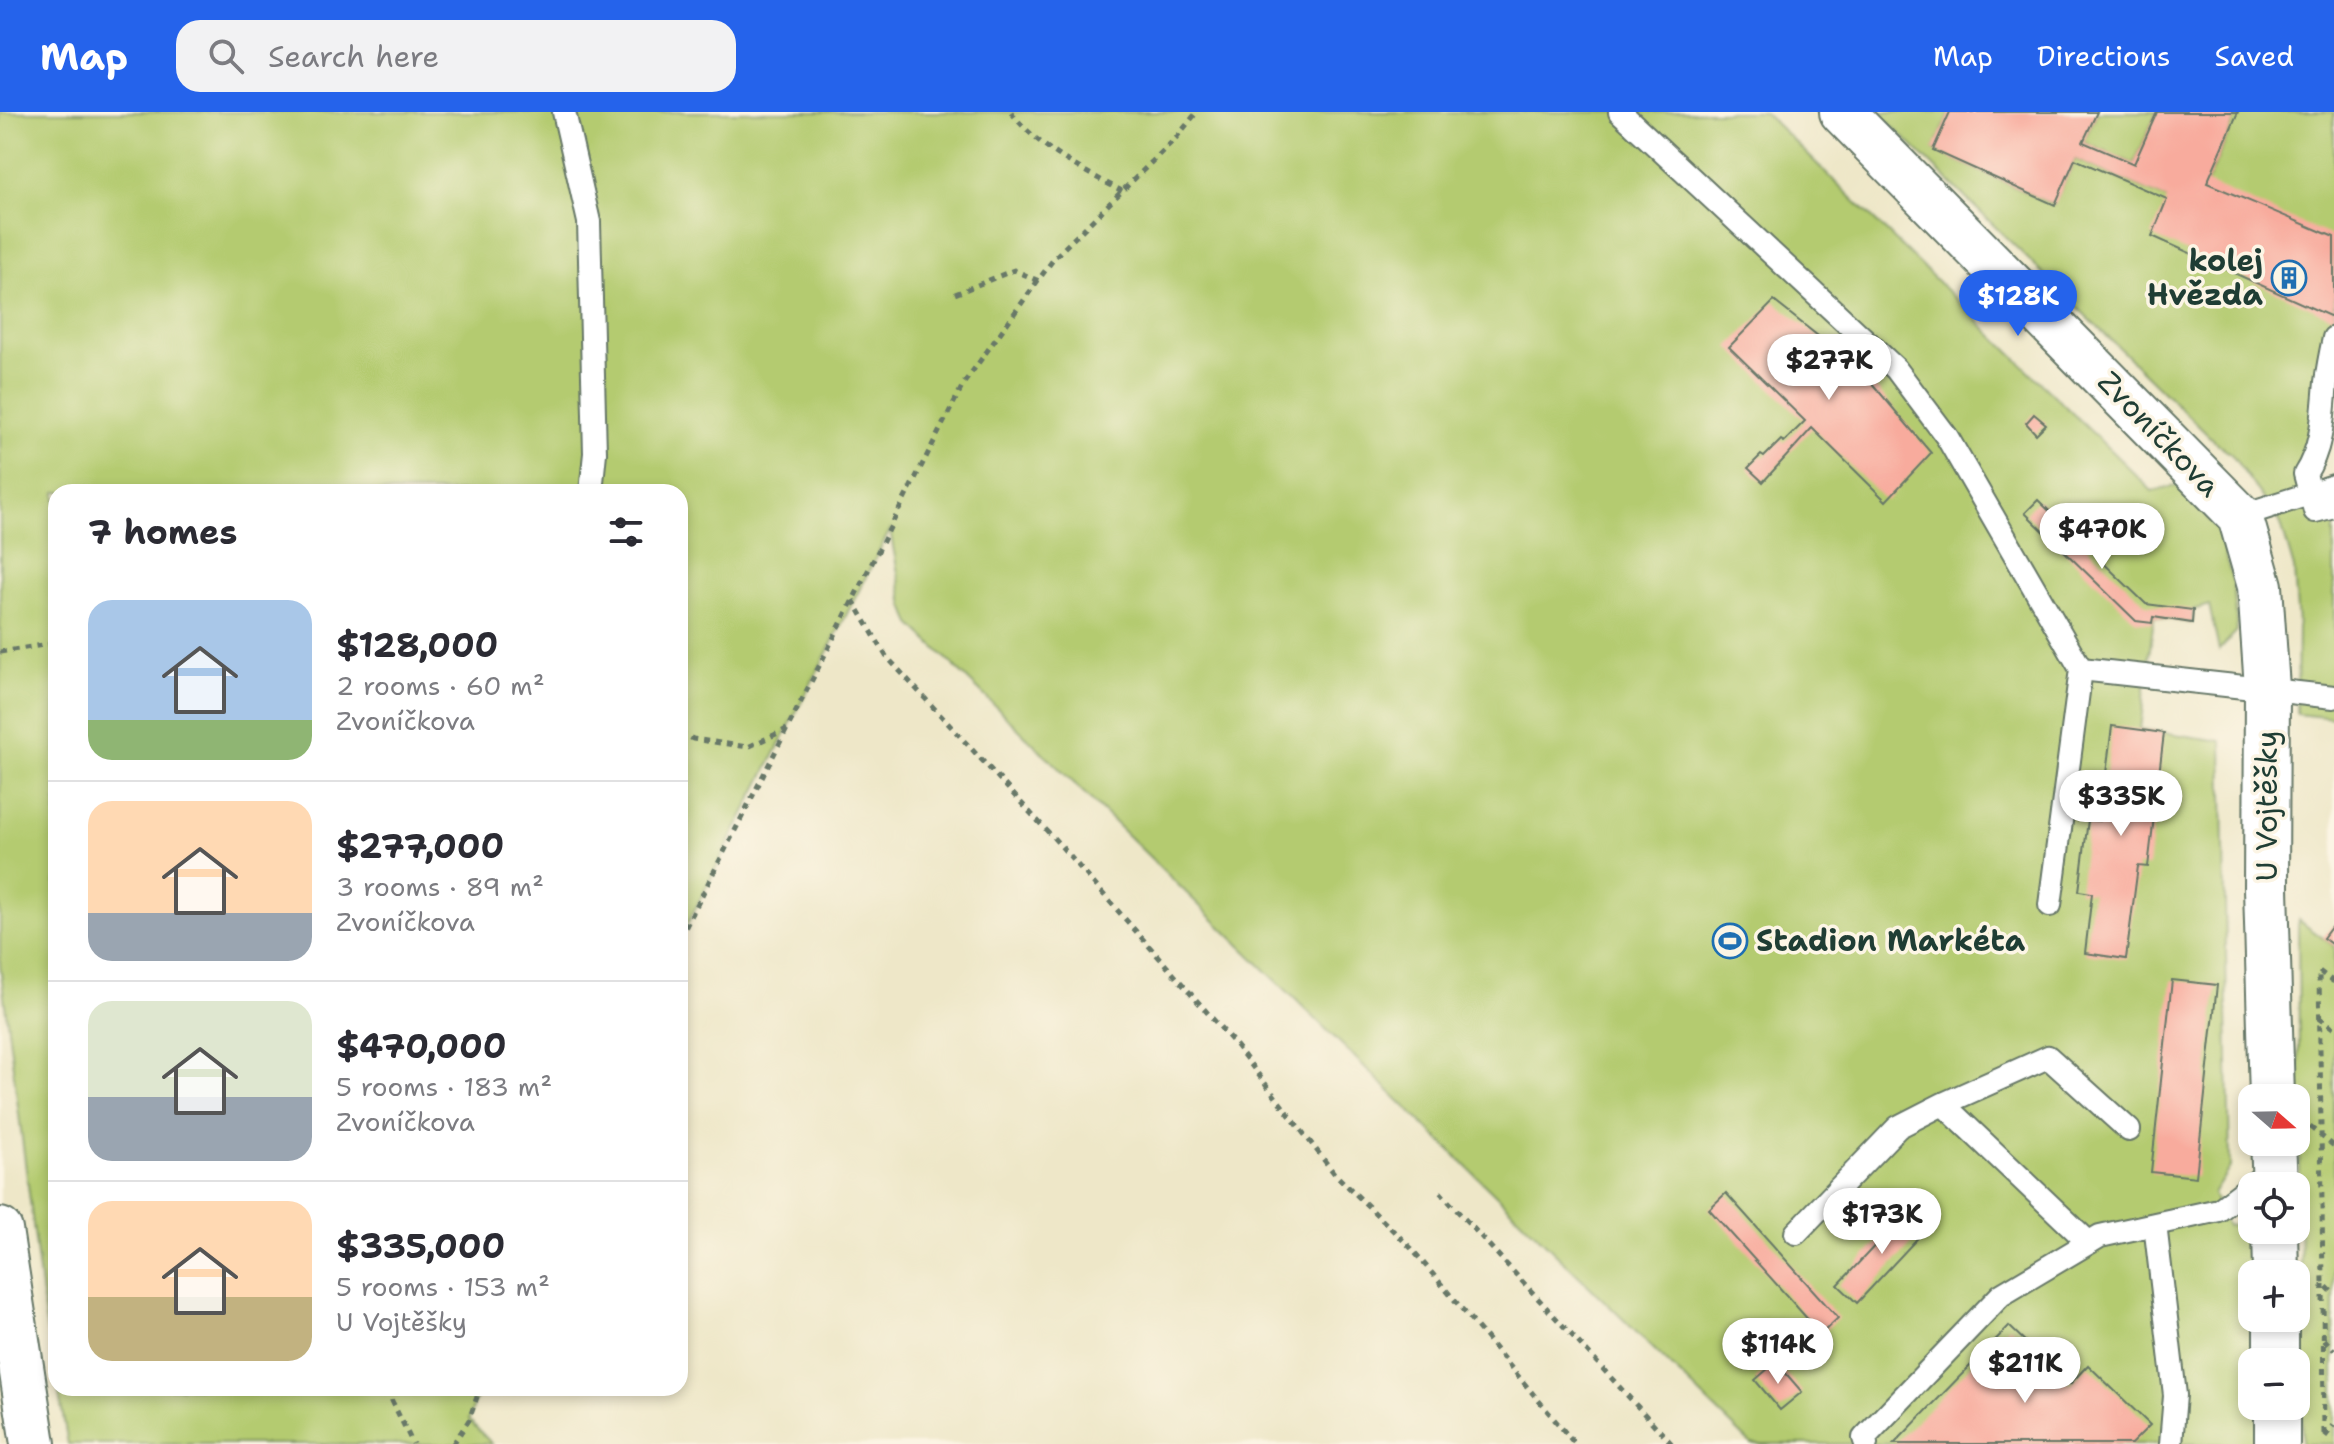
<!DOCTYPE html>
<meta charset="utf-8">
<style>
body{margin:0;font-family:"Shantell Sans",sans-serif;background:#f2f2f3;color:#2b2b33;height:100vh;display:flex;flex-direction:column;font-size:30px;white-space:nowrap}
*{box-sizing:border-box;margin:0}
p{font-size:26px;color:#7c7c81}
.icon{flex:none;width:44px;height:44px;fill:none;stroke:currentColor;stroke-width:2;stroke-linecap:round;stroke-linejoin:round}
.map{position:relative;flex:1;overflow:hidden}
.drawer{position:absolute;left:48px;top:372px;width:640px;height:912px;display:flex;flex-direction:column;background:#fff;border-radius:24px;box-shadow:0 4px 12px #0003}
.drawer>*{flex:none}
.needle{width:52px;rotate:110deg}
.tools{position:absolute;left:2238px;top:972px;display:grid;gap:16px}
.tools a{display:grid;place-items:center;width:72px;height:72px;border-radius:16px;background:#fff;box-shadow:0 4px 12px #0003;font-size:40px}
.price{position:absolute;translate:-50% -68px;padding:0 18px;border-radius:28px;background:#fff;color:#222;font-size:26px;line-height:52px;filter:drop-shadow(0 2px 4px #0008)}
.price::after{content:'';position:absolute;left:50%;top:48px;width:24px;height:18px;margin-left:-12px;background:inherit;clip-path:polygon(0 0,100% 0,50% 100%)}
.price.current{background:#2563eb;color:#fff}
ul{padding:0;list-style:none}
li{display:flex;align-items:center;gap:24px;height:200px;padding:0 40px}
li+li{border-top:2px solid #e1e1e2}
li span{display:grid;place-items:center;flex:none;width:224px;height:160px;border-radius:24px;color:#555}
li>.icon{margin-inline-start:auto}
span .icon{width:96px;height:96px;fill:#fffc;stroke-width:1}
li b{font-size:34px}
h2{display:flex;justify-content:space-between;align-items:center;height:96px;padding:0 40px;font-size:34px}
header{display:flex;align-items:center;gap:48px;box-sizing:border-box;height:112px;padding:0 40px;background:#2563eb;color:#fff}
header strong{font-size:38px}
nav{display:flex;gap:44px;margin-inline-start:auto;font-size:28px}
.search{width:560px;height:72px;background:#f2f2f3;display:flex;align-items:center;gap:20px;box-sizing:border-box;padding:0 28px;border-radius:24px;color:#7c7c81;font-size:30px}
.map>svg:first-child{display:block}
.green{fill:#b4cb70;stroke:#6a8452;stroke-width:2}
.building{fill:#f8ab9d}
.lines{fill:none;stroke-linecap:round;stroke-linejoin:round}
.service-casing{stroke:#677868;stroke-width:26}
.minor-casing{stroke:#677868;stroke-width:48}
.primary-casing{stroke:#677868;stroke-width:48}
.path{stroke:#677868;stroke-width:5;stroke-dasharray:6 6;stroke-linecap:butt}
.service{stroke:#fff;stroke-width:22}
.minor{stroke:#fff;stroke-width:44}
.primary{stroke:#fff;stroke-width:44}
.labels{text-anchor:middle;stroke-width:7;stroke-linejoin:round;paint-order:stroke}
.poi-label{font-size:30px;font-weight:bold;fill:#1f3d34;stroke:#fcf5e5;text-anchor:end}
.street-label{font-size:30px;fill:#1f3d34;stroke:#fcf5e5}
</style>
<header>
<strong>Map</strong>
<div class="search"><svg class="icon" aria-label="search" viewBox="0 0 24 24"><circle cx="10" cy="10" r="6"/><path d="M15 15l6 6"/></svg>Search here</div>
<nav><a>Map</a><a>Directions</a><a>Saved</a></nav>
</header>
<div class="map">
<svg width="2334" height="1332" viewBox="0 0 2334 1332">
<rect width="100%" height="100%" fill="#fcf5e5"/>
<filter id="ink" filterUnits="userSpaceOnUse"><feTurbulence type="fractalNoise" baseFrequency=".0125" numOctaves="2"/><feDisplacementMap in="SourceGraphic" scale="16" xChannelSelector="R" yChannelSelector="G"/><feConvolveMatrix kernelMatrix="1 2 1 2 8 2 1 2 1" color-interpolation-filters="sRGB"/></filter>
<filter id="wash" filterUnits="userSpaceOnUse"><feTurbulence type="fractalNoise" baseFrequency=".006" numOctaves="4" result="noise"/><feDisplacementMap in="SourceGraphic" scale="32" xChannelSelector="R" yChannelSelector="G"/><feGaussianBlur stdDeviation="1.8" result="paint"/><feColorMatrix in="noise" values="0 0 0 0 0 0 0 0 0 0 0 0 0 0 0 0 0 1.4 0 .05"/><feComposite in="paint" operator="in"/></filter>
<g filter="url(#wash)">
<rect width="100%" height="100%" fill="#eee7c8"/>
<path class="green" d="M0,0H1764L2152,379L2186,372L2198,395L2218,420L2233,470L2237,519L2219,538L2209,493L2193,498L2192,511L2154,505L2140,617L2222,629L2230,1055L2213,1082L2227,1114L2248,1111L2256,1250H2252V1294H2258L2261,1332H1751L911,512L904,494L890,418L680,826V380H56V1266L45,1207L0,853Z
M1878,0H1950L1934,38L2054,93L2075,47L2167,87L2207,71L2238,0H2334V226L2305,362L2334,394V606L2297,602L2298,513L2294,457L2281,412L2231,342L2217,332Z
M2097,0H2157L2134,52L2083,30Z
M2298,808L2334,834V1332H2302Z
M58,1276H480L469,1308L492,1332H68Z"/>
<g id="blocks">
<path class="building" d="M1950,0H2097L2083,30L2134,52L2157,0H2238L2207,71L2334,125V206L2152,124L2167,87L2075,47L2055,93L1933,38Z
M1774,189L1847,247L1870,269L1931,341L1886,389L1812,316L1763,370L1748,356L1761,343L1764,345L1781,328L1784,330L1805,309L1729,235Z
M2034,302L2046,312L2036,322L2026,311Z
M2038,388L2146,492L2193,498L2192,511L2153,505L2152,511L2136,509L2025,401Z
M2112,614L2164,621L2148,755L2138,754L2126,847L2085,841L2092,781L2079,779L2088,708L2100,709Z
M2332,814L2334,815V834L2323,826Z
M2172,868L2217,873L2196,1065L2151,1060Z
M1726,1081L1838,1206L1821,1222L1709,1097Z
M1908,1098L1927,1116L1857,1191L1838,1173Z
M2009,1214L2070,1272L2088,1253L2150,1313L2131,1332H1894Z
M1776,1250L1802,1280L1780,1298L1755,1268Z"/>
</g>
</g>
<g filter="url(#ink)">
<use href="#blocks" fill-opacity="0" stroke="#677868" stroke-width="2"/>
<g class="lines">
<g class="service-casing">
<path id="service" d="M564,0L589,110L595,341L591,380
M1620,0L1896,257L1947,325L2081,557L2334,585
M2334,226C2331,240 2328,255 2326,270C2323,302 2323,334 2305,362L2315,399L2334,394
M2240,404L2334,374
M2050,793L2081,557
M1943,992L2048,945L2129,1018
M2155,1112L2175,1283L2171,1332
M1796,1121L1898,1015L1943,992L2088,1130
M1866,1332L1864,1326L2001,1183L2100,1124L2219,1098L2274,1056"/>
</g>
<g class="minor-casing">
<path id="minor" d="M1842,0L2240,404L2260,474L2267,576L2266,776L2272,986
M2273,1030L2275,1074
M2275,1118L2276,1162
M2276,1206V1250
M2277,1294V1332"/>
</g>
<g class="primary-casing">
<path id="primary" d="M0,1118L33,1332"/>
</g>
<path class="path" d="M1011,0C1039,37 1082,58 1122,79
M955,182L1014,158L1039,169
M853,488L886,544L1061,734L1235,932L1334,1061L1411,1136L1575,1332
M0,540L56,531
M680,620L693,627L748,635L787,617
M680,826L964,271L1055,145L1176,26L1197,0
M2334,870L2319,859L2323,1171L2334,1182
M2319,905L2334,916
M2310,1015L2334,1034
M1440,1080L1672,1332
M2323,1172L2324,1326L2334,1313
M2324,1227L2334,1238
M391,1276L392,1289L413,1332
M453,1332L469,1308L480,1276"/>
<use href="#service" class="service"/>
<use href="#minor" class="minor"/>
<use href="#primary" class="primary"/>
</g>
</g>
<defs>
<g id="building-ring" transform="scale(1.8)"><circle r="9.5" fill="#fcf5e5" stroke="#1f6fb2" stroke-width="1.5"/><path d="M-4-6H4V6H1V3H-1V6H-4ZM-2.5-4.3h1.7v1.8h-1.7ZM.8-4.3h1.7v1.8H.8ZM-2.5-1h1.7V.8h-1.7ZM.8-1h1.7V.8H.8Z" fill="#1f6fb2"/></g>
<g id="stadium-ring" transform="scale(1.8)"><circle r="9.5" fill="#fcf5e5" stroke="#1f6fb2" stroke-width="1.5"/><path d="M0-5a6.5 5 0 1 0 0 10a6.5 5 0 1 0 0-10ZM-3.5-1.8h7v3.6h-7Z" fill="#1f6fb2"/></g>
</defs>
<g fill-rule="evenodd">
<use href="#building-ring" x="2289" y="166"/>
<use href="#stadium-ring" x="1730" y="829"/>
</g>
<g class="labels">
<g class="poi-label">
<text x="2263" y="159">kolej<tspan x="2263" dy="34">Hvězda</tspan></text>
<text x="1756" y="839" text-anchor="start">Stadion Markéta</text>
</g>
<g class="street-label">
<text transform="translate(2159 322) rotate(46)" y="10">Zvoníčkova</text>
<text transform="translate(2267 694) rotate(-90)" y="10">U Vojtěšky</text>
</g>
</g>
</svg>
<div class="tools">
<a><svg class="needle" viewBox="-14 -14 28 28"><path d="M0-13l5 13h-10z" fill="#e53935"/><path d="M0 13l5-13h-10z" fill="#7c7c81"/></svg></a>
<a><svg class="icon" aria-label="locate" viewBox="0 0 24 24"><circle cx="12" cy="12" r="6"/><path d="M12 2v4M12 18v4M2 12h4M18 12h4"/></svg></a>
<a>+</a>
<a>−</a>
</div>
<b class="price current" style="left:2018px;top:226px">$128K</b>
<b class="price" style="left:1829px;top:290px">$277K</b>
<b class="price" style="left:2102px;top:459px">$470K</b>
<b class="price" style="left:2121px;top:726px">$335K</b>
<b class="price" style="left:1882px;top:1144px">$173K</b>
<b class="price" style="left:1778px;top:1274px">$114K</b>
<b class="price" style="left:2025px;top:1293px">$211K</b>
<section class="drawer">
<h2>7 homes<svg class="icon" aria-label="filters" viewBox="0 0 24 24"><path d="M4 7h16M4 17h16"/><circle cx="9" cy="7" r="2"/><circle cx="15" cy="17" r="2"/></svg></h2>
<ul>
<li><span style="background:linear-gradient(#a9c7e8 75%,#8fb573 0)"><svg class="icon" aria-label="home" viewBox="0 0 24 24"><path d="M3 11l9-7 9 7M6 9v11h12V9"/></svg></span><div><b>$128,000</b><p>2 rooms · 60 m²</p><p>Zvoníčkova</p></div></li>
<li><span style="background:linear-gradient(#ffd9b3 70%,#9aa5b1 0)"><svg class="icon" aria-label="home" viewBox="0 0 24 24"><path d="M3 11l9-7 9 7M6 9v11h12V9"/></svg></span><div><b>$277,000</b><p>3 rooms · 89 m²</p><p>Zvoníčkova</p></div></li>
<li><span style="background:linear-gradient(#dfe7d0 60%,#9aa5b1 0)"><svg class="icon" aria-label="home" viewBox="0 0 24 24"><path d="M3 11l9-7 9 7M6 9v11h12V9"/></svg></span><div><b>$470,000</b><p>5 rooms · 183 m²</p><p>Zvoníčkova</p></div></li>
<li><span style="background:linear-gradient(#ffd9b3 60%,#c2b280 0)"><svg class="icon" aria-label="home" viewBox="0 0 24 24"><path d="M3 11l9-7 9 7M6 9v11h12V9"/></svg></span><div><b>$335,000</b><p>5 rooms · 153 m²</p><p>U Vojtěšky</p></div></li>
</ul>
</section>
</div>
